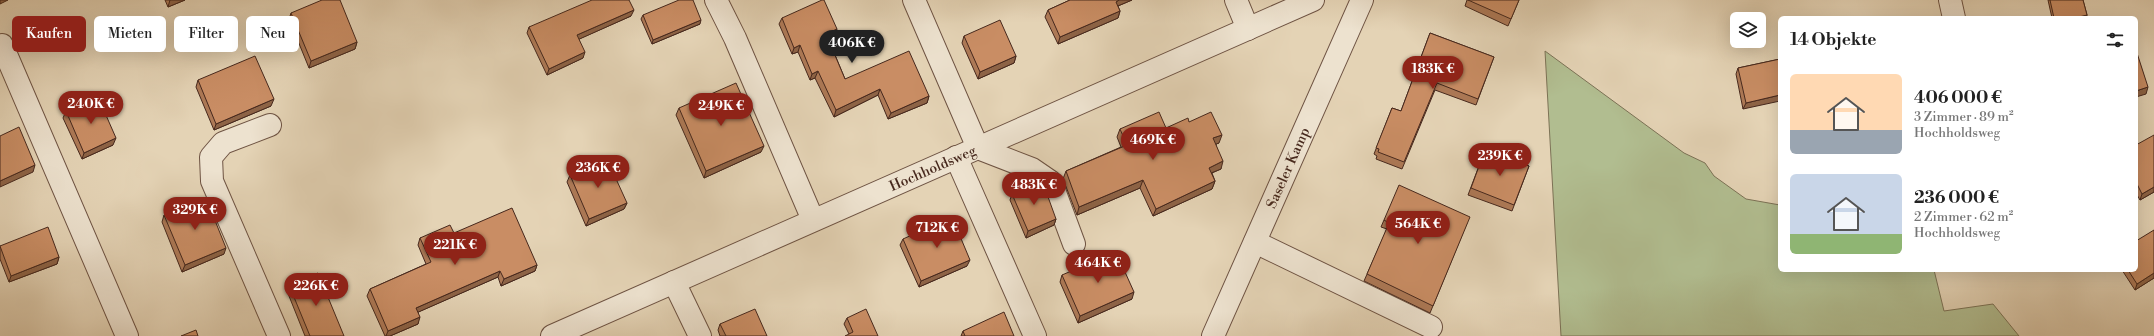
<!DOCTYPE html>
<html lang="de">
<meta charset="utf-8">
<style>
body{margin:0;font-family:"Libre Bodoni",serif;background:#f6f6f6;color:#222;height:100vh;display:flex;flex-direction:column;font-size:15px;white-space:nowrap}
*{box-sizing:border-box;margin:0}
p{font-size:13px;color:#767676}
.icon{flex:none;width:22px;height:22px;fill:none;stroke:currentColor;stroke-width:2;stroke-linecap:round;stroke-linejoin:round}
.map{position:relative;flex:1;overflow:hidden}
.panel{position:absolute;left:1778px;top:16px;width:360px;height:256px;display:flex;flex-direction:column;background:#fff;border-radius:6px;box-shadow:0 4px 16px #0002}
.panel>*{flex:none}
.guide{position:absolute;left:12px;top:16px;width:380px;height:36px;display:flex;gap:8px}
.buttons{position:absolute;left:1730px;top:12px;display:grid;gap:8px}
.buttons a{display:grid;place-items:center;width:36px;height:36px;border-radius:6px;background:#fff;box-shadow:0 4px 16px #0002;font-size:20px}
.price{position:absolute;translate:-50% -34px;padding:0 9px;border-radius:14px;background:#8f2418;color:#fff;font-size:13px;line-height:26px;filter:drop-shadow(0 1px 2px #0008)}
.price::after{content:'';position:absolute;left:50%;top:24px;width:12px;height:9px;margin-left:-6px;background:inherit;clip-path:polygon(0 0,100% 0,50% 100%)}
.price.on{background:#222;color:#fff}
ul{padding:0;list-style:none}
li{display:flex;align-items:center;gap:12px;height:100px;padding:0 12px}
li span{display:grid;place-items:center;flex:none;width:112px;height:80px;border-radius:6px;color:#555}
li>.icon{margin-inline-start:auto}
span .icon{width:48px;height:48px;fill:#fffc;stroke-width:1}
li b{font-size:17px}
h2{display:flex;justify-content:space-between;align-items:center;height:48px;padding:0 12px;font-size:17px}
.pill{padding:0 14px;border-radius:6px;background:#fff;box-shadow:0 4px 16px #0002;font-size:14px;line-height:36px}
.pill.on{background:#8f2418;color:#fff}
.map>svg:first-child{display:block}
.green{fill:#b1bd90;stroke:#7c7256}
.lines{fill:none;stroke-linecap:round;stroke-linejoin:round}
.minor-casing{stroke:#6e5343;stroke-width:24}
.minor{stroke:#ede2cf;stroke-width:22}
.wall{fill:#ad7956;stroke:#46281d}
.shaded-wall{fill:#8d6346;stroke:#46281d}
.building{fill:#c98d64;stroke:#46281d}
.labels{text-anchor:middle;stroke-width:4;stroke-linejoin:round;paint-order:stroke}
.street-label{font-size:14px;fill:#46281d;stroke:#ede2cf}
</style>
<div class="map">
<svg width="2154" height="336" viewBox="0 0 2154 336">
<rect width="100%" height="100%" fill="#e4d3b5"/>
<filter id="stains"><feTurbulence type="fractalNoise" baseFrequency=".005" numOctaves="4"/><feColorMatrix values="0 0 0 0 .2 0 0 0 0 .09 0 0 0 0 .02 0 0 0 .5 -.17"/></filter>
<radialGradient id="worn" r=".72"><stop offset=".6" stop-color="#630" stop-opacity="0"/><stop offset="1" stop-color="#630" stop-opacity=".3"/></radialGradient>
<path class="green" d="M1545,51L1684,153L1705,163L1714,176L1746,199L1780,205V270H1934L1944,311L1993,304L2019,336H1561Z"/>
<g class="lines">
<g class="minor-casing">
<g id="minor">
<path d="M716,0L735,38L813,220"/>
<path d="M914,0L978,148L1032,169L1051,182L1074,244"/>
<path d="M1236,0L1248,29"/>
<path d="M1950,0L1954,18"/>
<path d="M2,45L127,336"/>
<path d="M270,125L223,143L211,157L212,181L279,336"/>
<path d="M956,157L1035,336"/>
<path d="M1255,242L1431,327"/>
<path d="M674,282L700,336"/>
<path id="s1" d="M552,336L1313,0"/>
<path id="s2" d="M1213,336L1362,0"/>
</g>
</g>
<use href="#minor" class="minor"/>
</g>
<path class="wall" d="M165,0H185L168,7Z
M1070,0H1132L1118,6L1120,11L1118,18L1058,44L1045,17L1048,10Z
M1467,0H1519L1508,26L1465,6Z
M2048,0H2083L2087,15L2086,18H2052Z
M291,13L357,42L355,49L309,68L289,19Z
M643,15L700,24L652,44L641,19Z
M631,16L579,39L583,58L547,75L527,33L529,27Z
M782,18L837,29L834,35L828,38L845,79L929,96L927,103L888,119L878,95L834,117L815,78L810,80L798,52L792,54L779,24Z
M1430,33L1494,57L1476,105L1435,90L1402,169L1376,159L1377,156L1374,154L1392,108L1401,111Z
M964,36L1016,56L1014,63L978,79L962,43Z
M1780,59L1743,109L1736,74L1738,68Z
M198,80L271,106L214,130L196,87Z
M679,108L761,152L704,178L676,115Z
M66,111L113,145L82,159L63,118Z
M1189,122L1219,143L1216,144L1221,169L1212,173L1215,181L1212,189L1153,216L1140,188L1077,215L1063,179L1066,171L1121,147L1117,137L1120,129L1166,128Z
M2136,145L2154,192L2140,200L2136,193Z
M1485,150L1529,166L1512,211L1468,195Z
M570,175L627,203L624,209L586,226L567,182Z
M1012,194L1056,219L1054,225L1026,238L1010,200Z
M164,215L224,254L182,272L162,222Z
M1384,220L1467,223L1430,313L1364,281L1387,229L1381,227Z
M454,233L537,265L535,271L501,286L498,277L418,312V324L390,336H385L367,296L370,289L426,264L418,245L420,238Z
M903,239L967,266L919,287L900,245Z
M0,246L59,257L57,264L9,282L0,259Z
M2122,270H2136L2154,278L2135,290Z
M1062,275L1132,299L1078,323L1060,282Z
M289,285L344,336H305L287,291Z
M847,318L878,336L849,334L844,324Z
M720,324L767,336H720L718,330Z
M963,331L1014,336H961Z"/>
<path class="shaded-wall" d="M0,0H8L0,4Z
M170,0H185L168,7Z
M1119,0H1132L1113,8L1116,2Z
M634,10L631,16L575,41L577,35Z
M1120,11L1118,18L1058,44L1060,37Z
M2087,15L2086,18H2075Z
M701,20L700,24L652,44L653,40Z
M837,29L834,35L823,40L826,34Z
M357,42L355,49L309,68L311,61Z
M800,45L798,52L792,54L794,48Z
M585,52L583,58L547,75L549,69Z
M1016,56L1014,63L978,79L980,72Z
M818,71L815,78L810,80L812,74Z
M2148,87L2146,94L2136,97V91Z
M880,89L878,95L834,117L836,110Z
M1780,95V101L1743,109L1746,103Z
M929,96L927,103L888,119L891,113Z
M274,99L271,106L214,130L216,124Z
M1222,135L1219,143L1211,146L1213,138Z
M116,138L113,145L82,159L84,153Z
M764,146L761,152L704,178L706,171Z
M1223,161L1221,169L1206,175L1209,168Z
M35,165L33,172L0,187V181Z
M1143,180L1140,188L1077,215L1079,207Z
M1215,181L1212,189L1153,216L1156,209Z
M2154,187V192L2140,200L2142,194Z
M627,203L624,209L586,226L589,219Z
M1056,219L1054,225L1026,238L1028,231Z
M226,248L224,254L182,272L185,265Z
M59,257L57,264L9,282L11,276Z
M970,260L967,266L919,287L921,281Z
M537,265L535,271L501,286L504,279Z
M500,271L498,277L414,314L416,308Z
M2154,273V278L2135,290L2137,284Z
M1134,292L1132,299L1078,323L1080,316Z
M420,317L418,324L390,336H386L388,331Z"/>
<path class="building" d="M322,0H340L357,42L311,61L291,13Z
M592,0H629L634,10L577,35L585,52L549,69L529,27Z
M679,0H693L701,20L653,40L643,15Z
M822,0H824L837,29L826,34L845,79L909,51L929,96L891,113L880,89L836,110L818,71L812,74L800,45L794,48L782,18Z
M1070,0H1119L1116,2L1120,11L1060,37L1048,10Z
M1468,0H1519L1511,19Z
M2050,0H2083L2087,15L2075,18H2054Z
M1000,20L1016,56L980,72L964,36Z
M1430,33L1494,57L1478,99L1437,83L1404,162L1378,152L1379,149L1376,148L1392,108L1401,111Z
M2136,50L2148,87L2136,91Z
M255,56L274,99L216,124L198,80Z
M1780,59V95L1746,103L1738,68Z
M736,83L764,146L706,171L679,108Z
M98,97L116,138L84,153L66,111Z
M1159,112L1166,128L1188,118L1189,122L1211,112L1222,135L1213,138L1223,161L1209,168L1215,181L1156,209L1143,180L1079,207L1066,171L1127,145L1120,129Z
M19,127L35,165L0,181V136Z
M2154,135V187L2142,194L2136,182V145Z
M1485,150L1529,166L1514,205L1471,188Z
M607,159L627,203L589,219L570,175Z
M1040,181L1043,183L1056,219L1028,231L1012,194Z
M1399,185L1470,217L1433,306L1367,274L1389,223L1384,220Z
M206,198L226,248L185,265L164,215Z
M512,208L537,265L504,279L500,271L416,308L420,317L388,331L370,289L431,262L420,238L450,225L454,233Z
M952,217L970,260L921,281L903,239Z
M48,227L59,257L11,276L0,246Z
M2154,230V273L2137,284L2128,270H2136V241Z
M1116,252L1134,292L1080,316L1062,275Z
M318,273L344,336H310L289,285Z
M755,309L767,336H726L720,324Z
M866,309L878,336H845L853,332L847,318Z
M1004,312L1014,336H965L963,331Z
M196,330L198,336H181Z"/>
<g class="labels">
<g class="street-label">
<text dy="5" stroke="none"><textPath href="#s1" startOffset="416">Hochholdsweg</textPath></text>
<text dy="5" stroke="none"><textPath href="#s2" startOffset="184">Saseler Kamp</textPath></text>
</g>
</g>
<rect width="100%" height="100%" filter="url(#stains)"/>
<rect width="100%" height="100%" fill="url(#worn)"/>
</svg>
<div class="buttons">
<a><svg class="icon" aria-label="layers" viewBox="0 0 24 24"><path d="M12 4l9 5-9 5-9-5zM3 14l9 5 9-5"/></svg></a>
</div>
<b class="price on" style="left:852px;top:64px">406K €</b>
<b class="price" style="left:1433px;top:90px">183K €</b>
<b class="price" style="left:91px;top:125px">240K €</b>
<b class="price" style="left:721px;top:127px">249K €</b>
<b class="price" style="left:1153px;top:161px">469K €</b>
<b class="price" style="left:1500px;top:177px">239K €</b>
<b class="price" style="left:598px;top:189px">236K €</b>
<b class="price" style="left:1034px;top:206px">483K €</b>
<b class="price" style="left:195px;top:231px">329K €</b>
<b class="price" style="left:1418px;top:245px">564K €</b>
<b class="price" style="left:937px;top:249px">712K €</b>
<b class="price" style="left:455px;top:266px">221K €</b>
<b class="price" style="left:1098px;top:284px">464K €</b>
<b class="price" style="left:316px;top:307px">226K €</b>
<div class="guide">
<a class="pill on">Kaufen</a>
<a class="pill">Mieten</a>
<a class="pill">Filter</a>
<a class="pill">Neu</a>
</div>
<section class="panel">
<h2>14 Objekte<svg class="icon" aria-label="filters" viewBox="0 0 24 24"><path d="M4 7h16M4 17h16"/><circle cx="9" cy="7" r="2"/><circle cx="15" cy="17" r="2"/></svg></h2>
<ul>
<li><span style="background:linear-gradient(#ffd9b3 70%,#9aa5b1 0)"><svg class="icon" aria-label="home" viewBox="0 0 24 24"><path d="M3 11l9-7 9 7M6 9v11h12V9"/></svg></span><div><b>406 000 €</b><p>3 Zimmer · 89 m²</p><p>Hochholdsweg</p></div></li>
<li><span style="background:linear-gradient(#c9d6e8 75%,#8fb573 0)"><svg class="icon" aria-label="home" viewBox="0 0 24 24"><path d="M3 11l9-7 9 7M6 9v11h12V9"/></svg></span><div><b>236 000 €</b><p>2 Zimmer · 62 m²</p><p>Hochholdsweg</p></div></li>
</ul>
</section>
</div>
